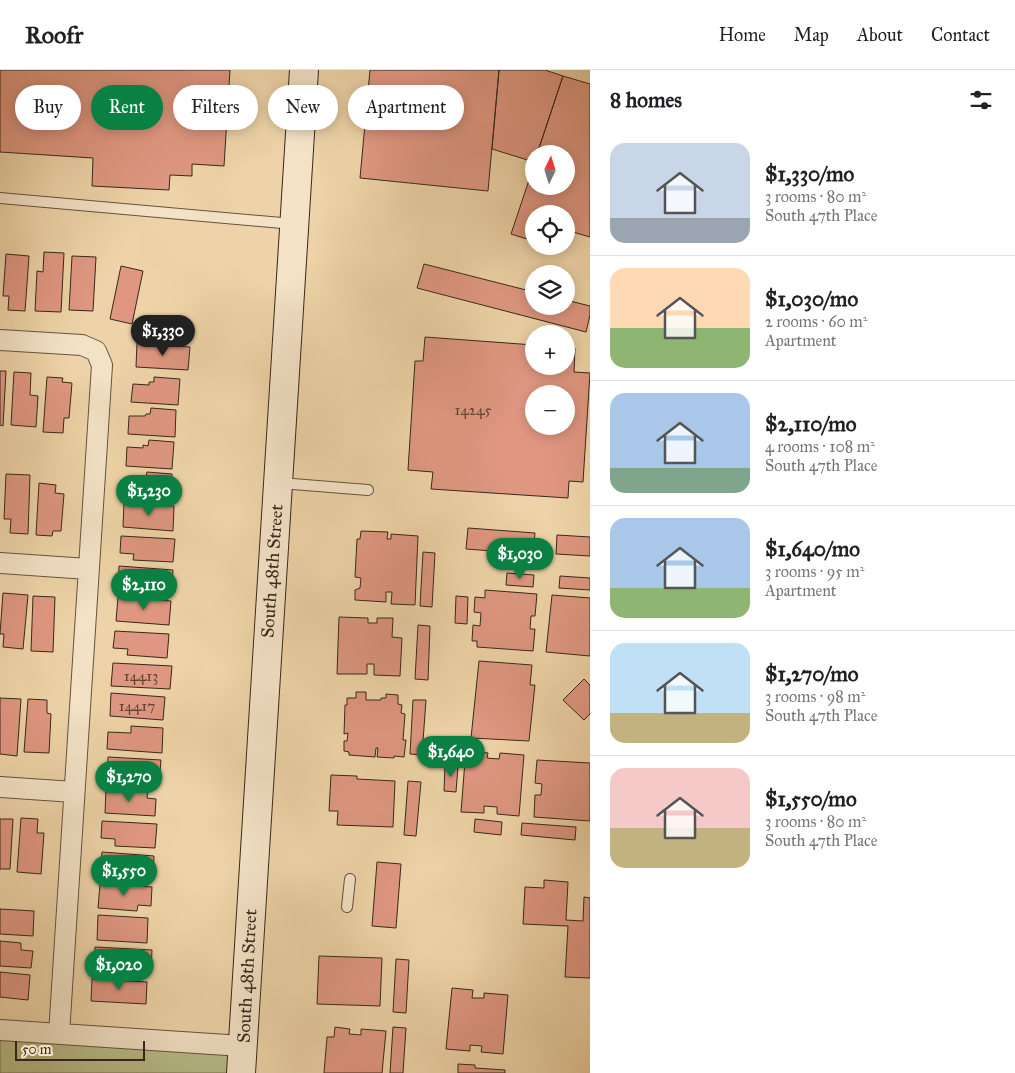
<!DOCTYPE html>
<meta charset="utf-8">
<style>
body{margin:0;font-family:"IM FELL Great Primer",serif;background:#f2f2f2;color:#202124;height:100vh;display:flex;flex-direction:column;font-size:19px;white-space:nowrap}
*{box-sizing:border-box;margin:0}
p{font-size:16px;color:#757577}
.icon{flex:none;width:28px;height:28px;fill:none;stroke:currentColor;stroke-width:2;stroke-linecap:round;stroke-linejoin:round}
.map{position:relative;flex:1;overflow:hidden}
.sheet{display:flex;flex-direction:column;background:#fff;width:425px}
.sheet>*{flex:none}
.top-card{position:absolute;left:15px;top:15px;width:475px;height:45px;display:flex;gap:10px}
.needle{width:32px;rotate:4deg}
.tools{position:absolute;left:525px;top:75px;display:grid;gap:10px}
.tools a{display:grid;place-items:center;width:50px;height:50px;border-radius:50%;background:#fff;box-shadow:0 2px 12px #0003;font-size:25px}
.scale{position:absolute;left:15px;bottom:12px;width:130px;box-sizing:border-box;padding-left:5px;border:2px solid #37281c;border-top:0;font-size:14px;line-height:18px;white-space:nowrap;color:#37281c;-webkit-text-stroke:4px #f3e2c6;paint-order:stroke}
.price{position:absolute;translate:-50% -42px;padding:0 11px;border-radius:18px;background:#0b8043;color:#fff;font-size:16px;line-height:32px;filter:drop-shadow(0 1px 2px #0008)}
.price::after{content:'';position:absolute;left:50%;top:30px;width:15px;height:11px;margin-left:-8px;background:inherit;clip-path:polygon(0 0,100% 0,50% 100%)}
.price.current{background:#222;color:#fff}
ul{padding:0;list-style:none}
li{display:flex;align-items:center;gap:15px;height:125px;padding:0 20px}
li+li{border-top:1px solid #e0e0e0}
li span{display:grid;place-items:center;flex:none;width:140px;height:100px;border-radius:15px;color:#555}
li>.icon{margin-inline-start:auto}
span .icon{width:60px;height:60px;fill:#fffc;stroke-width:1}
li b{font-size:21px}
h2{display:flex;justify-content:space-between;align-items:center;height:60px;padding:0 20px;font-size:21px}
.chip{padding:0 18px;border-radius:22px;background:#fff;box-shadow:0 2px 12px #0003;font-size:18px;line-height:45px}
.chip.current{background:#0b8043;color:#fff}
header{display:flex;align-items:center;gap:30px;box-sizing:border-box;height:70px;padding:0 25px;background:#fff;border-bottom:1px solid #e0e0e0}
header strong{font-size:24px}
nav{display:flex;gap:28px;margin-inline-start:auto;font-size:18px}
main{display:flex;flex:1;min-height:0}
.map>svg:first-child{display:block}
.green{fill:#b7bc88;stroke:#777252}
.building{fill:#df9781;stroke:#37281c;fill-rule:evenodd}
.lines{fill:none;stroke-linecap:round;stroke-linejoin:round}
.service-casing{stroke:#64533f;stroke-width:12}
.minor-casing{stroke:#64533f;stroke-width:22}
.secondary-casing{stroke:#37281c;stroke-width:30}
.service{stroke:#f3e2c6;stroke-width:10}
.minor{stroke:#f3e2c6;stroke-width:20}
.secondary{stroke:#f3e2c6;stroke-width:28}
.labels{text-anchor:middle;stroke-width:4;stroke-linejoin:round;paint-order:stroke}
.number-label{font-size:15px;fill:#614435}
.street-label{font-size:18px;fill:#37281c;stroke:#f3e2c6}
</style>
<header>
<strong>Roofr</strong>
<nav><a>Home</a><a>Map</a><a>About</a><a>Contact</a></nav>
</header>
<main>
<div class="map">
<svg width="590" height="1003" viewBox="0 0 590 1003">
<rect width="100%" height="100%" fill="#edd3a7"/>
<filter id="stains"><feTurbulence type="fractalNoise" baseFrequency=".004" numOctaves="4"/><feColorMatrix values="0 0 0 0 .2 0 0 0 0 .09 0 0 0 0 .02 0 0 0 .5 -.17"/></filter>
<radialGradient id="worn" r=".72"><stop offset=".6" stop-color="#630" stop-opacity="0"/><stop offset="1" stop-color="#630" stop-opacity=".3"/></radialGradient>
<path class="green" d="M0,960L242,976L241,1003H0Z"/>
<path class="building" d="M0,0H230L224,96L192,94V106L170,105L169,120L92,116L93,88L0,82Z
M370,0H499L488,121L360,108Z
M499,0H545L563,6L537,84H534V92L492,79Z
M563,6L590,14V167L566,160V144H534V160L527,169L511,164L534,95V116H566V84H537Z
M44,182L64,183L61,242L35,241L37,201L43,202Z
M6,184L29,186L25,241L8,240L9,226H3Z
M72,186L96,187L93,241L69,240Z
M424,194L534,222V236H566V230L590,236V245L586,262L417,218Z
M121,196L143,201L132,254L110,249Z
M425,267L534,275V296H566V277L575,278L574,302L590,303L583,412L569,411L568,428L431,419L433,402L408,400L415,291H423ZM534,324H566V356H534Z
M137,273L190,277L188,300L136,297Z
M0,301H6L3,356L0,355Z
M14,302L31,303L30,325L38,326L36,357L11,355Z
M47,307L63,308L62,312L72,313L69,348H64L63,363L43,362Z
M154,307L180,309L178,335L131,332L133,314L149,315V312H154Z
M151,338L176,340L175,367L128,364L129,346H145L146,344H150Z
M149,370L174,372L172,399L126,396L127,377L143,378V375L148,376Z
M147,402L172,404L170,430L124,428L125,409L141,410V407H146Z
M6,404L30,405L28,464L10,463L11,449H4Z
M39,413L56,415L55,423L64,424L61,461H53L52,466L36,465Z
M124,433L174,436L173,461L123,457Z
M468,458L535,463L533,484L466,479Z
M361,461L388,462L387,469H391V464L418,466L415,535L391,534L392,522H386V532L355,530V520L360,518L361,508L355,507L357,469H360Z
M557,465L590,467V486L556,484Z
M121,466L175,469L173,492L133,490L134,484L120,483Z
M423,482L435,483L432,537L420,536Z
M119,496L173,500L171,525L118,522Z
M507,503L534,505L533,517L506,515Z
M560,506L590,508V520L559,518Z
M485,520L537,524L535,546H531L530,559H535L533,581L477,577V571H472L473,555L480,556L481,543L474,542L475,527L485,528Z
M3,523L28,525L23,579L3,577L4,564H0Z
M552,525L590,528V586L546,582Z
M33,526L55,527L53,582L31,581Z
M456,526L468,527L467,554L455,553Z
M118,527L171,531L169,555L116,551Z
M339,547L368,548V553H377V548H393L392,567L402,568L400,606L374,605V594H367V604H337Z
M418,555L430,556L428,610L415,609Z
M115,561L169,564L167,588L127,585L128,579L113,578Z
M479,591L532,595L530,615H535L529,671L471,668Z
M113,593L172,596L170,619L111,616Z
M584,609L590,615V644L584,650L563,630Z
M356,622H366V630H381V628H386V624L398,625V634L402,635L401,643L405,644L403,670H406L404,687L394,686V688L377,687L378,678H376L375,687L349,685V682L344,681V671H347L348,663L344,664L345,635H347V628H356Z
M111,623L165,627L163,650L110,646Z
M0,628L21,629L17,686L0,684Z
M28,629L47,630V643L51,644L49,683L24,682Z
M413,630H426L422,685L410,684Z
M131,656L163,658L162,683L107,679L108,662L131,663Z
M473,681L488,683L487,688L499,689L500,683L524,685L519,746L497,744V737L484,736V743L461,742L465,691H472Z
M108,687L161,690L159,713L107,710Z
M537,690L590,693V751L534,747L535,725H541L542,714L535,713Z
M445,695L458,696L456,722L444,721Z
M331,705L357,706V709L395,711L393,757L337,755L338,741H329Z
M408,711L421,712L416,766L404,765Z
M106,718L148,721L147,728L156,729L155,746L105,743Z
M21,748L38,749L37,763H44L41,804L17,802Z
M0,749H13L10,799H0Z
M475,749L502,752L501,765L474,762Z
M102,751L157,754L155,778L115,776V769L101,768Z
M522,753L576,757L575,770L521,765Z
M102,782L154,786L153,808L100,804Z
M377,792L401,794L396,858L372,856Z
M544,810L568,812L566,850L583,851L584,827L590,828V908L565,907L568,856L523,854L525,817L544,818Z
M100,814L152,817L151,836L138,835L137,841L98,838Z
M0,839L34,841L33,866L0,864Z
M98,845L148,848L147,873L97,870Z
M0,871L21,873V880L33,881L31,898L0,896Z
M95,877L152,880L151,900L133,899V904L94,901Z
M319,886L382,888L380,936L317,934Z
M396,889L409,890L406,943L393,942Z
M0,902L30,905L28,930L0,927Z
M92,909L147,912L146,934L91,931Z
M452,918L473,920L472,928H484V923L508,925L503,984L481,982L482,976L470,975V981L446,979Z
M335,957L350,959L349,964L361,965V959L386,961L382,1003H324L327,967H334Z
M393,957L406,958L403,1003H390Z
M458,994L475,995V998L505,1000V1003H458Z"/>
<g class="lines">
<g class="service-casing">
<path id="service" d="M0,128L293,154
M280,413L368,420
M347,837L350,809"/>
</g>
<g class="minor-casing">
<path id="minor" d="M0,270L82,275L96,281L102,295L59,964
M0,493L88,499
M0,717L74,722
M0,960L242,976"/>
</g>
<g class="secondary-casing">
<path id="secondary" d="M241,1003L304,0"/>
</g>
<use href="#service" class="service"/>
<use href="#minor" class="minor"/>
<use href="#secondary" class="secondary"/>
</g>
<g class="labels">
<g class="number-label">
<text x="473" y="345">14245</text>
<text x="141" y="611">14413</text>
<text x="137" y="641">14417</text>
</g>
<g class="street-label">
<text transform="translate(272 501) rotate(-86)" y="6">South 48th Street</text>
<text transform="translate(247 906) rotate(-87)" y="6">South 48th Street</text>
</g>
</g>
<rect width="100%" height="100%" filter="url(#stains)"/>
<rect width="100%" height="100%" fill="url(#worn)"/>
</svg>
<div class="tools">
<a><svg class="needle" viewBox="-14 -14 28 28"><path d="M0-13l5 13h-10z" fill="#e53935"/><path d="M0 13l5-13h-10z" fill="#757577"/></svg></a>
<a><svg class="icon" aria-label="locate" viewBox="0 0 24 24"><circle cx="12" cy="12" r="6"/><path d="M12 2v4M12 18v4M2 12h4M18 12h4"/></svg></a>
<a><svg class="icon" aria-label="layers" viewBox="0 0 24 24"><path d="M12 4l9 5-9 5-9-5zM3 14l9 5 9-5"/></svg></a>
<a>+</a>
<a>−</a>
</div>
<div class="scale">50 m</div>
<b class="price current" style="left:163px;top:287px">$1,330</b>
<b class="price" style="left:149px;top:447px">$1,230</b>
<b class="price" style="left:520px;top:510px">$1,030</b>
<b class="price" style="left:144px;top:541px">$2,110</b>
<b class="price" style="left:451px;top:708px">$1,640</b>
<b class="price" style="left:129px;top:733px">$1,270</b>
<b class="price" style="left:124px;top:827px">$1,550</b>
<b class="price" style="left:119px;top:921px">$1,020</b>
<div class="top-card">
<a class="chip">Buy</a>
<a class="chip current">Rent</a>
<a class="chip">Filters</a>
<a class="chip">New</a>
<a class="chip">Apartment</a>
</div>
</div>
<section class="sheet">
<h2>8 homes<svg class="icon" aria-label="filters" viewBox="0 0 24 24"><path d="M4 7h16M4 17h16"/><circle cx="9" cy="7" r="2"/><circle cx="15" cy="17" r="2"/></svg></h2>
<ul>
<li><span style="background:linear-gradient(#c9d6e8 75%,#9aa5b1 0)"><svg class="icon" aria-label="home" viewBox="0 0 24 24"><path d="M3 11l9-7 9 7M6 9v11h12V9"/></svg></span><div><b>$1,330/mo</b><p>3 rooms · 80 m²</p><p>South 47th Place</p></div></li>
<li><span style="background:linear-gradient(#ffd9b3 60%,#8fb573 0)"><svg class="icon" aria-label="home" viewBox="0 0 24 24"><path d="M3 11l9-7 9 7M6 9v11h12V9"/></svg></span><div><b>$1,030/mo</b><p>2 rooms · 60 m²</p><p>Apartment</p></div></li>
<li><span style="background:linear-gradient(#a9c7e8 75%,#7fa58c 0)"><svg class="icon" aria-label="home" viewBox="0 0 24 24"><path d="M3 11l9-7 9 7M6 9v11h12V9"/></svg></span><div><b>$2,110/mo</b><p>4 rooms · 108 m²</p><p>South 47th Place</p></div></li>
<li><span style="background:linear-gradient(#a9c7e8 70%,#8fb573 0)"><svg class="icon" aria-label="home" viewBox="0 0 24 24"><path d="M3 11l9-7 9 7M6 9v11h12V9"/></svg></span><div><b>$1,640/mo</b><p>3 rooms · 95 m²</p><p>Apartment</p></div></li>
<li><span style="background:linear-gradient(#bfe0f5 70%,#c2b280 0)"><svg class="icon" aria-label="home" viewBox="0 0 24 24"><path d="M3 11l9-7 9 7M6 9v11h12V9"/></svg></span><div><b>$1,270/mo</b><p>3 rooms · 98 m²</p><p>South 47th Place</p></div></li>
<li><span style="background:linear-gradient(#f6c9c9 60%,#c2b280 0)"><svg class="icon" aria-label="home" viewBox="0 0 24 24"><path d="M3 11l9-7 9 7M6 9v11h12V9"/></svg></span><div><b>$1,550/mo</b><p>3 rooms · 80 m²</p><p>South 47th Place</p></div></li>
</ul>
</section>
</main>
